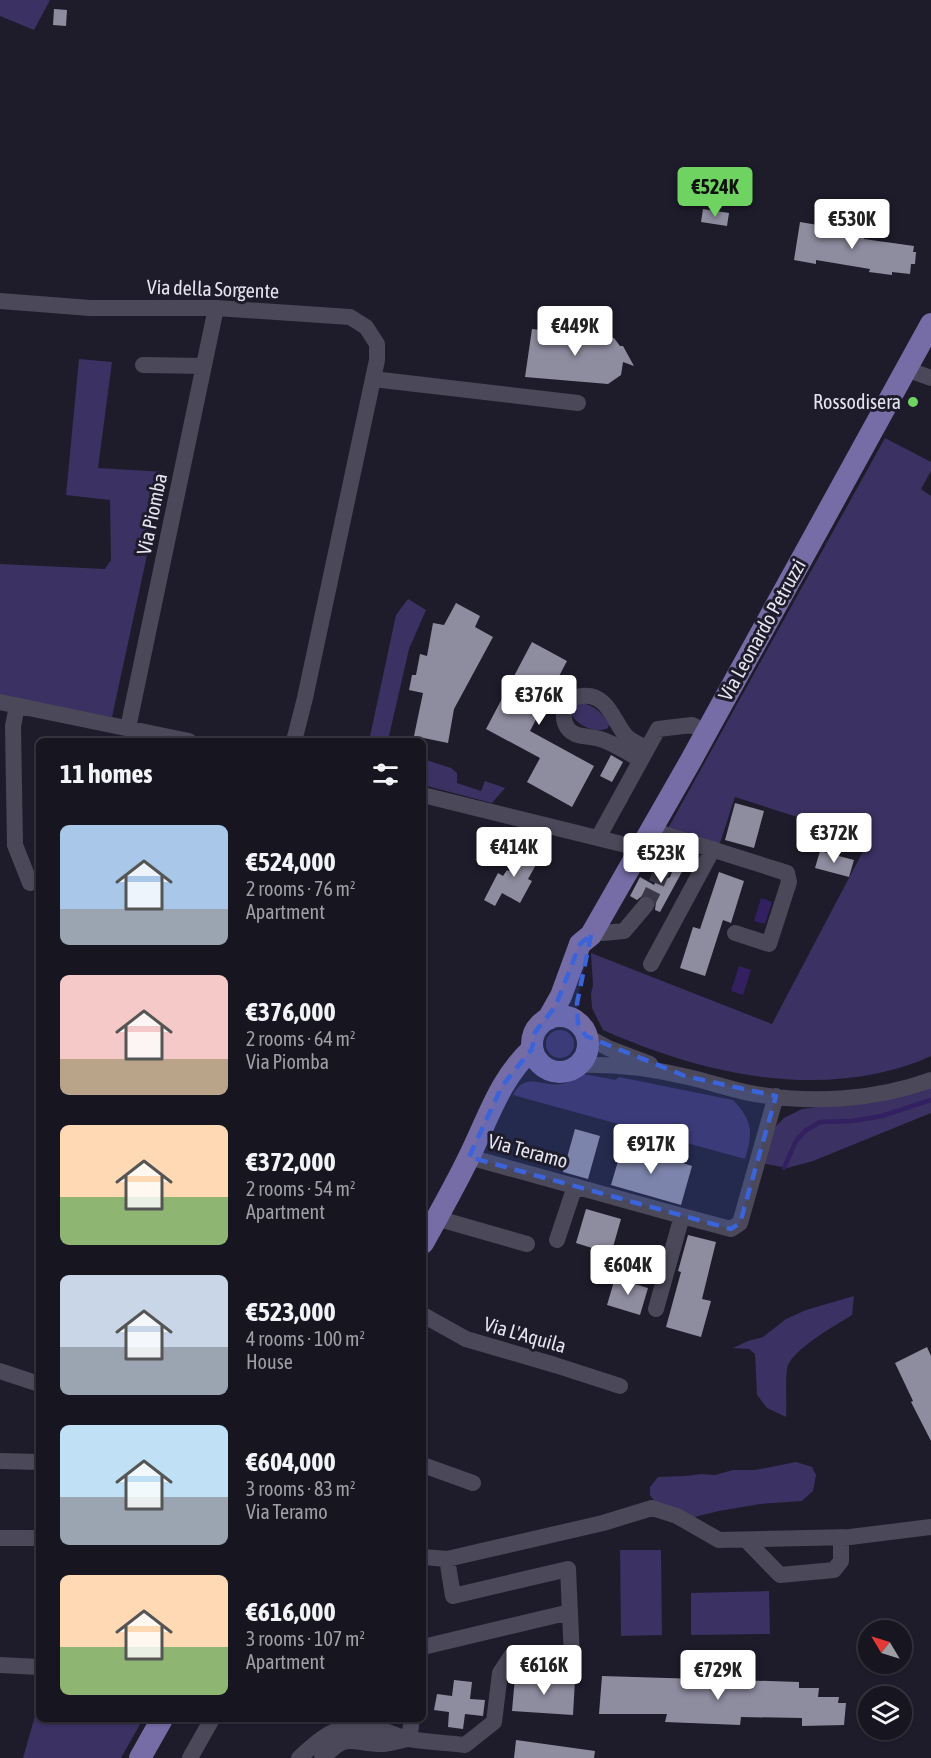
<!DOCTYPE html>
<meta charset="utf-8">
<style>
body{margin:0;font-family:"Asap Condensed",sans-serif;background:#23222d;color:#f1f3f6;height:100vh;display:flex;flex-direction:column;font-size:22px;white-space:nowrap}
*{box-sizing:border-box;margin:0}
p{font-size:20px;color:#9e9fa5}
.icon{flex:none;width:33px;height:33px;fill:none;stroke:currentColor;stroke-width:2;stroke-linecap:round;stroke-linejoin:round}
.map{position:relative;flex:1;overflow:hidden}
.side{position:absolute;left:36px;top:738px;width:390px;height:984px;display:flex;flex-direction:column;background:#161520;border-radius:9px;box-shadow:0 2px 4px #0004,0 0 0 2px #35343e}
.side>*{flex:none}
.needle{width:39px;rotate:308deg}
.fabs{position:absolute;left:858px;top:1620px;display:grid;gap:12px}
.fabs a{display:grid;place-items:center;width:54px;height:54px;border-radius:50%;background:#161520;box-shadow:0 2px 4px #0004,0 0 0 2px #35343e;font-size:30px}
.price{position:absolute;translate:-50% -51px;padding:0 14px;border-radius:6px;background:#fff;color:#222;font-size:20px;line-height:39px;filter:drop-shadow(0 2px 3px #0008)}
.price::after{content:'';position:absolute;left:50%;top:36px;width:18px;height:14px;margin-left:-9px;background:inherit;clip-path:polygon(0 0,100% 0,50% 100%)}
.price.selected{background:#6ed360;color:#111}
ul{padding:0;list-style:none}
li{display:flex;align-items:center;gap:18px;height:150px;padding:0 24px}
li span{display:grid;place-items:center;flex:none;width:168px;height:120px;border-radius:9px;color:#555}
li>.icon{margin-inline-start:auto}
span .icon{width:72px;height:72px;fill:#fffc;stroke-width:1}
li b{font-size:26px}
h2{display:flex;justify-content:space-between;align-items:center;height:72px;padding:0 24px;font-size:26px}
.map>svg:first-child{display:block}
.green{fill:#3b3162}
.water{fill:#322061}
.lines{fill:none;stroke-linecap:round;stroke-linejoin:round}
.stream{stroke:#322061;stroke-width:4.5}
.building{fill:#8e8c9f}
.minor-tunnel{stroke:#3c3a48;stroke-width:16;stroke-dasharray:16 8;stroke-linecap:butt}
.minor{stroke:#4a4859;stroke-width:16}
.major{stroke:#766ca6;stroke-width:22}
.marked{fill:#3b64db;fill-opacity:0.2;stroke:#3b64db;stroke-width:4.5;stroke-dasharray:12 8;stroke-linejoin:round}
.poi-dot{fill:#6ed360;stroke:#1e1c2b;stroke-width:2}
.labels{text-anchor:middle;stroke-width:6;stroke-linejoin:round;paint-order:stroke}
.street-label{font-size:20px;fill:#e4e3ee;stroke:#1e1c2b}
.poi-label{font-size:20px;fill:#e4e3ee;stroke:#1e1c2b;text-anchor:end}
</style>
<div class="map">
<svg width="931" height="1758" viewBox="0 0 931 1758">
<rect width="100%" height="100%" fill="#1e1c2b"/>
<path class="green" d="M0,0H50L34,30L0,16Z
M79,359L112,362L98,468L165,472L112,717L0,695V564L105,569L111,560L110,500L66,495Z
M885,438L931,462V471L921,489L931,496V1056C915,1064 896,1069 879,1073C786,1093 689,1068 603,1030L592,1008L591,994L593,985L591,953L772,1024L869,840L735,797L718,849L666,832Z
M408,599L426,610L409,649L389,736V741H369L396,615Z
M576,702C592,704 601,710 609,724L608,728C595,734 578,726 571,714Z
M423,759L451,768L457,773V783L481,791L485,781L505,788L492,803L423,785Z
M546 1044a14 14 0 1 1 28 0a14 14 0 1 1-28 0Z
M584,1074L615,1080L619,1077L733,1100C753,1121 753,1132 745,1159L513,1095C525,1071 542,1087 561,1084C569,1083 577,1078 584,1074Z
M931,1085V1113L813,1161L787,1168L760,1163L773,1129L784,1118L802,1109L833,1105Z
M854,1296L852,1315C836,1325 789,1351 787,1369C785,1385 787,1402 786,1417L767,1408L757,1395L755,1354L749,1349L733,1348L748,1341L763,1337L786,1319L806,1310Z
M796,1462L812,1467L816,1475L813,1491L802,1501L760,1504L719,1511L690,1518L655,1502L650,1495V1487L658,1477L685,1476L701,1474L715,1475L733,1470H755Z
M620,1550H661L662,1635L621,1636Z
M769,1591L770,1634L691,1635V1593Z
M39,1702V1719H143L121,1758H23Z"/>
<path class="water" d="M761,898L772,902L765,924L754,921Z
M739,966L751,970L743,995L731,991Z"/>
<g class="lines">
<path class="stream" d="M784,1168L796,1141L805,1131L820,1122L852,1121L882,1116L931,1100"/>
</g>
<path class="building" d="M54,9L67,10L66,26L53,25Z
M703,209L729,213L727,226L701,222Z
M800,222L865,233L864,239L914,246L913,252H916L915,264H911L910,274L892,272V275L869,272L870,269L816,260V264L794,260Z
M532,329L614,338L620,346H623L634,366L623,362L621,375L608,384L525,377Z
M456,603L480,616L475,627L493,637L454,709L448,743L414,736L423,693L409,690L412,675H416L420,654L427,656L433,623L444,625Z
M532,642L567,661L530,731L594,766L572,807L527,782L540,758L486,729Z
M611,755L623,762L612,782L600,776Z
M735,803L764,811L754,848L725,840Z
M523,846L541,856L528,879L532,881L520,903L502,893L495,906L484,900L498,873L503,876L507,870L509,871Z
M820,851L854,860L849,877L815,868Z
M676,852L689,859L660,912L655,910L656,902L652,897L643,895L637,900L630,896L640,877L654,885L657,879L664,880L670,877L672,872L670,862Z
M719,872L744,881L731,923L723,920L705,976L680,968L693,927L700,929Z
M575,1129L600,1136L588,1179L563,1172Z
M623,1144L692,1166L681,1205L611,1185Z
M586,1209L621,1219L611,1254L576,1243Z
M688,1235L716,1242L702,1299L711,1301L701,1337L666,1327L681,1272L678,1271Z
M615,1278L648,1288L640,1315L607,1305Z
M927,1347L931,1356V1441L911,1402L913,1401L895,1363Z
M602,1676L799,1682V1688H819L818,1697H839L838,1703H846L844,1725L802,1726V1718L741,1717L740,1725L665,1722L667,1714H599Z
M515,1677L575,1680L573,1715L512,1711Z
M454,1680L472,1682L470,1699L485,1700L483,1716L465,1714L463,1729L448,1727L449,1712L434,1710L437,1694L452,1696Z
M516,1740L595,1751L594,1758H514Z"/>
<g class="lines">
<path class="minor-tunnel" d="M646,905L655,887L662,870"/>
<path class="minor" d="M0,301L90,308H216L350,317L366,327L377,344V360L305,698L294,741
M143,365L204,366
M906,369L931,378
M373,379L578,403
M0,702L189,741
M17,706L13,726L15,845L30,883
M128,728L216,308
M641,760C628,753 614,743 600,739C586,735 571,739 565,723C563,717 564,710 567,705C570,700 576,696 582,696C609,693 614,724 627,737C632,742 641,745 647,748
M423,795L626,845L647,855L661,866L662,870
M651,830L787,873L789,882L769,944L735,933
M598,838L658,729L692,725L706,732
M595,928L603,933L624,931L646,905
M651,964L713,849
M586,1036L608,1048L650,1064
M579,1065C614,1064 654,1069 688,1077C710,1082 732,1090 755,1094C812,1104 876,1100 931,1080
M469,1157L682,1216L656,1309
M682,1216L731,1229L740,1223L776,1096
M436,1218L527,1244
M557,1240L575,1186
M423,1315L466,1339L555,1365L620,1386
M0,1371L39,1384
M0,1461L39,1462
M423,1465L473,1483
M0,1538H39
M746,1540L780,1575L834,1570L841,1561V1537
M423,1557L447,1559L603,1523L652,1508L677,1516L719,1540L850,1537L931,1527
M423,1647L570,1612
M0,1665L39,1667
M409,1739L412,1719
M190,1758L212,1719
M299,1758C328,1732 341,1720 382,1730C391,1733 400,1737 409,1739C427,1742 447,1743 465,1745L494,1722L500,1673L512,1655L572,1657L568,1569L453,1596L447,1559
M322,1758C349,1733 346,1742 378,1744C387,1745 398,1741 407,1739"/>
<path class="major" d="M532 1044a28 28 0 1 1 56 0a28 28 0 1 1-56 0Z
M548,1019L561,996L580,944L591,935L690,762L931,324
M423,1243C439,1214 455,1186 469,1157C489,1117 499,1080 532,1049
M140,1758L162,1719"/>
</g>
<path class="marked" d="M591,935L577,1003L578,1023L586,1036L685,1076L776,1096L740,1223L731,1229L469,1157L502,1086L532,1049L535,1032L555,1007L580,944Z"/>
<circle class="poi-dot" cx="913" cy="402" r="6"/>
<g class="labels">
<g class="street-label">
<text transform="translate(213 289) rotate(2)" y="7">Via della Sorgente</text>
<text transform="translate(152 514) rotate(-78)" y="7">Via Piomba</text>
<text transform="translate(762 630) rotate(-61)" y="7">Via Leonardo Petruzzi</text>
<text transform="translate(528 1151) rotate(15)" y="7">Via Teramo</text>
<text transform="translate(525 1335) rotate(16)" y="7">Via L'Aquila</text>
</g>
<g class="poi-label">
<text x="901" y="409">Rossodisera</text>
</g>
</g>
</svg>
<div class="fabs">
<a><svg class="needle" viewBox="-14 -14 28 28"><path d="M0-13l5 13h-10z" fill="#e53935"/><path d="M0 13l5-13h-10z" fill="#9e9fa5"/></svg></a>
<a><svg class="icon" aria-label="layers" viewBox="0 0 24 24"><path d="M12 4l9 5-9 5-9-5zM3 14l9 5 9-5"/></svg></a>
</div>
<b class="price selected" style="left:715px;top:218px">€524K</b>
<b class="price" style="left:852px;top:250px">€530K</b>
<b class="price" style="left:575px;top:357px">€449K</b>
<b class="price" style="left:539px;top:726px">€376K</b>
<b class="price" style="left:834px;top:864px">€372K</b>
<b class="price" style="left:514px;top:878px">€414K</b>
<b class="price" style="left:661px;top:884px">€523K</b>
<b class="price" style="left:651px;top:1175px">€917K</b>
<b class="price" style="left:628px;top:1296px">€604K</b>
<b class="price" style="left:544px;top:1696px">€616K</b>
<b class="price" style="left:718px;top:1701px">€729K</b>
<section class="side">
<h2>11 homes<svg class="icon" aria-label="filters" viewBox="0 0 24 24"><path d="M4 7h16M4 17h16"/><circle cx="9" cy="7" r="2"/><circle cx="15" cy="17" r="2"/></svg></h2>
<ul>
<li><span style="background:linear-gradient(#a9c7e8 70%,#9aa5b1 0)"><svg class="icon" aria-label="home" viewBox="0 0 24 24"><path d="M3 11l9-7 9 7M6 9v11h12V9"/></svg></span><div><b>€524,000</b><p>2 rooms · 76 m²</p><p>Apartment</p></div></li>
<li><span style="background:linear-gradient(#f6c9c9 70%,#b9a48a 0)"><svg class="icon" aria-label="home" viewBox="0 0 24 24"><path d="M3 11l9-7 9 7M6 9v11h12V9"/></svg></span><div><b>€376,000</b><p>2 rooms · 64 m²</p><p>Via Piomba</p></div></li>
<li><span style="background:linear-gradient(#ffd9b3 60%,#8fb573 0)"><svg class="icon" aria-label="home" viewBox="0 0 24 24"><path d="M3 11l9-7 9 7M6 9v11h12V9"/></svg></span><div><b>€372,000</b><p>2 rooms · 54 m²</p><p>Apartment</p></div></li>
<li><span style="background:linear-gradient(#c9d6e8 60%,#9aa5b1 0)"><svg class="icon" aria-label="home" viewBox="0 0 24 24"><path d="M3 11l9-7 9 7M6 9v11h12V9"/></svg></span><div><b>€523,000</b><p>4 rooms · 100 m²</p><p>House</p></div></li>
<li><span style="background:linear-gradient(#bfe0f5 60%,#9aa5b1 0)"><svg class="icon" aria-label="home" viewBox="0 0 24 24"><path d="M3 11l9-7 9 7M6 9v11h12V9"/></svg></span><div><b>€604,000</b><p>3 rooms · 83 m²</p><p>Via Teramo</p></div></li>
<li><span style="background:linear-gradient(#ffd9b3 60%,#8fb573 0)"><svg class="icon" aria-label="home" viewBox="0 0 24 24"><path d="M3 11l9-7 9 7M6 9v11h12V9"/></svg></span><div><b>€616,000</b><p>3 rooms · 107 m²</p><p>Apartment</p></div></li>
</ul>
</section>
</div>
